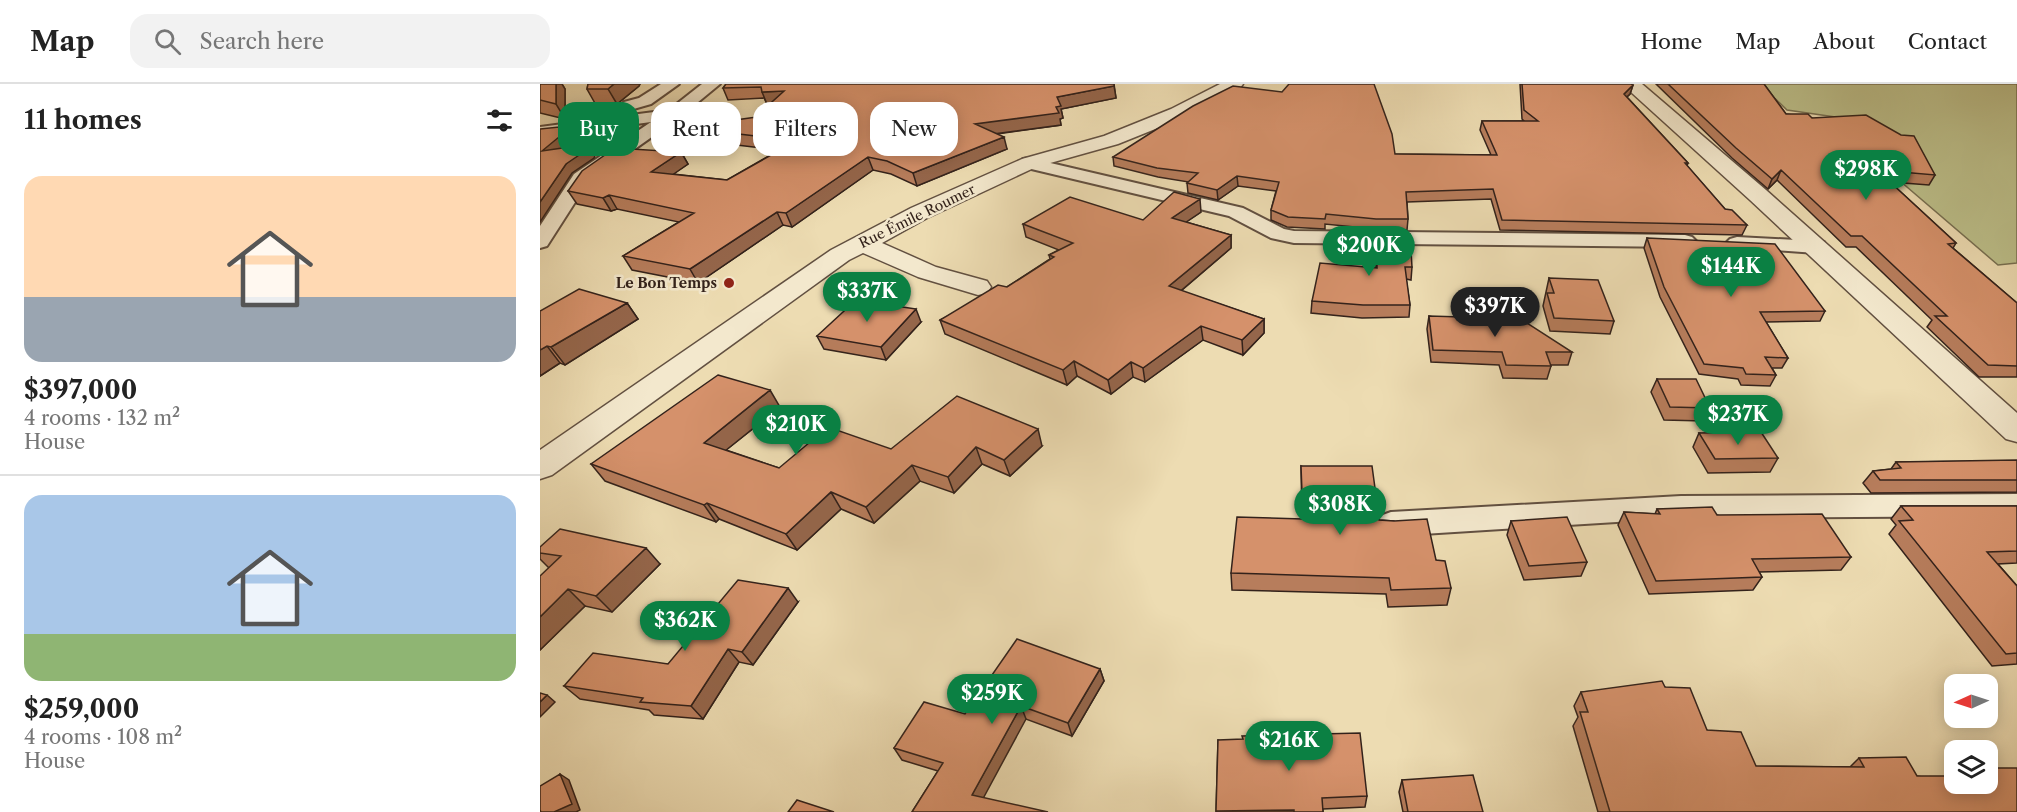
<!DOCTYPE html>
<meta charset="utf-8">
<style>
body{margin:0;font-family:"Libre Caslon Text",serif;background:#f2f2f2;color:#222;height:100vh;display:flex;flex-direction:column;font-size:22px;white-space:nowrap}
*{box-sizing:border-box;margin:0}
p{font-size:20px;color:#767676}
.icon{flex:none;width:33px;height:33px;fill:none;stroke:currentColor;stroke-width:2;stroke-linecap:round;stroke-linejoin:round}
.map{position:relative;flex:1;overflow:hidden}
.details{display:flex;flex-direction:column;background:#fff;width:540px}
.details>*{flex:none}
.guide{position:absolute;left:18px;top:18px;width:570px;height:54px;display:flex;gap:12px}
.needle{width:39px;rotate:267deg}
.fabs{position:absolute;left:1404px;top:590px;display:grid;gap:12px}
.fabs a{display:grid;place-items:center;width:54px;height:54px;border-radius:12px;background:#fff;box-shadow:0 3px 15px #0003;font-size:30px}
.price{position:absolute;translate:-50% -51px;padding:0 14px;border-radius:21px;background:#0b8043;color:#fff;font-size:20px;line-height:39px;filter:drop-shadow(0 2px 3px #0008)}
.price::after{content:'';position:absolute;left:50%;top:36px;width:18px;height:14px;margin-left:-9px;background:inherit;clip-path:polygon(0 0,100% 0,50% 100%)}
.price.active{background:#222;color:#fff}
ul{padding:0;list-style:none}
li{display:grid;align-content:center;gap:12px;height:318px;padding:0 24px}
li+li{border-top:2px solid #e0e0e0}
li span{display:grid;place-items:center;height:186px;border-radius:18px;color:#555}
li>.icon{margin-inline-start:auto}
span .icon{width:108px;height:108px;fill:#fffc;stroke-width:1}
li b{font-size:26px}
h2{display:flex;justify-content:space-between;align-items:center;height:72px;padding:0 24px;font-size:26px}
.tag{padding:0 21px;border-radius:18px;background:#fff;box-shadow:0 3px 15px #0003;font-size:21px;line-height:54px}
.tag.active{background:#0b8043;color:#fff}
header{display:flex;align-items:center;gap:36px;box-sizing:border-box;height:84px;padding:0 30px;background:#fff;border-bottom:2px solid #e0e0e0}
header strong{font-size:28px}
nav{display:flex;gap:33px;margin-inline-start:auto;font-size:21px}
.search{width:420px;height:54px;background:#f2f2f2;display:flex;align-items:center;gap:15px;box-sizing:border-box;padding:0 21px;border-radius:18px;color:#767676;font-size:22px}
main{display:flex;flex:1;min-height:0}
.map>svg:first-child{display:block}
.green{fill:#bcbf8a;stroke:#787052;stroke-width:1.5}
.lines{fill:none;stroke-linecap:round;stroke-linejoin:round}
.minor-casing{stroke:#625041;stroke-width:4}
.tertiary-casing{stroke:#625041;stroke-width:3}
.minor{fill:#f3e8cd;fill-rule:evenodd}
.tertiary{fill:#f3e8cd;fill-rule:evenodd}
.wall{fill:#b77d5c;stroke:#33221b;stroke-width:1.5}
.shaded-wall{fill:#95664b;stroke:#33221b;stroke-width:1.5}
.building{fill:#d5916b;stroke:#33221b;stroke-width:1.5}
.poi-dot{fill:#8f2418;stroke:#f3e8cd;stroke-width:2}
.labels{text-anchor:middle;stroke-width:5;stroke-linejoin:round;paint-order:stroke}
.far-street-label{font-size:14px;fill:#33221b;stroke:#f3e8cd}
.far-poi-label{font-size:14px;font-weight:bold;fill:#33221b;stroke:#f3e8cd;text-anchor:end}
</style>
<header>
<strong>Map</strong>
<div class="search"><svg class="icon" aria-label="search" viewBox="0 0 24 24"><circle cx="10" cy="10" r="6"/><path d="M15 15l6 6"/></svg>Search here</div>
<nav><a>Home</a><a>Map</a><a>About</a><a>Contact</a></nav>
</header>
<main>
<section class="details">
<h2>11 homes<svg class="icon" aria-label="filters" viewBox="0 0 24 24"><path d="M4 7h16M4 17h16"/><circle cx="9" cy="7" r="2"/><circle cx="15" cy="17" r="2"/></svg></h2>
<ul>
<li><span style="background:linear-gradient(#ffd9b3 65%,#9aa5b1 0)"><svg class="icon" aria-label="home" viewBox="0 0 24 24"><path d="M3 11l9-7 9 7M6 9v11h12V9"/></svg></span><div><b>$397,000</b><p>4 rooms · 132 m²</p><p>House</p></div></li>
<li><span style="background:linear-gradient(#a9c7e8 75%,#8fb573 0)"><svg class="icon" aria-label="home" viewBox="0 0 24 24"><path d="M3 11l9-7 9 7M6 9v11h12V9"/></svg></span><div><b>$259,000</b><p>4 rooms · 108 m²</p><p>House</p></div></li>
</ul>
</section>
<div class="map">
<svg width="1477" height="728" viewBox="0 0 1477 728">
<rect width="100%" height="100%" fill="#eddcb2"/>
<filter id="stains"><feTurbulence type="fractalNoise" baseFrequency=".00333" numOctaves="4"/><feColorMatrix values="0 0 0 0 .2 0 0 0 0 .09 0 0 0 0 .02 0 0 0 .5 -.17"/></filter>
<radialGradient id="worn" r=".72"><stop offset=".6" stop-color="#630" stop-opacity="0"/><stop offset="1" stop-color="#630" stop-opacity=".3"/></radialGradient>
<path class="green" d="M1220,0H1477V179L1458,181L1346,85L1309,35L1247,26Z
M90,37L91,49L13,64L14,51Z"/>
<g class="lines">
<g class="minor-casing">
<path id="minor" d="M121,0H139L111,20L90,26L82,21L84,18L99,14Z
M162,0H180L140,33L48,98L7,162L0,164V142L34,90L111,38L0,53V43L129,26Z
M489,74L703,124L744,145L754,147L1145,151L1152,153L1156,157L1152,161L1145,163L754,159L731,154L689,132L483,83L480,79L483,75Z
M1197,153L1276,157L1284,158L1287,163L1284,168L1276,169L1190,163L1186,159L1190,155Z
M1477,410V432L1141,434L851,452L840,448L835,440L840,432L851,428L1141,412Z"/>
</g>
<g class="tertiary-casing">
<path id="tertiary" d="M680,0H703L700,4L645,33L578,60L496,83L387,134L342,159L396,183L447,197L451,203L447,209L438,211L378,193L323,169L309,176L12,391L0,395V366L291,166L371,124L482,75L564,52L631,25Z
M1082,0H1102L1226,106L1477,329V358L1466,355L1210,116Z"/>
</g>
<use href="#minor" class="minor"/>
<use href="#tertiary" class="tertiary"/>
</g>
<path class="wall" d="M0,0H22L25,5V35L0,29Z
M48,0H100L99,2L77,20L56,21L47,5Z
M186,0H574L576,14L521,25L523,34L520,35L521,41L457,50L467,65L377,102L351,90L333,86L252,143L243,141L158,199L92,186L83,172L139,138L77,125L71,127L37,120L28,107L141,68L148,80L133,90L187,96L239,66L180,59L174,47L224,32L230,20H227L224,14L188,16L183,4Z
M980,0H1091L1093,1L1090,10L1087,13L1148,79L1147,82L1185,125L1207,141L1202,151L960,146L951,115L867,118L868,135L867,146L835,145L785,140V145L747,143L731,136V126L736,107L698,102L678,116L648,109L647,99L649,98L618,93L574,82L573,73L855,70L951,71L940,46L942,37H984L982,35Z
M1116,0H1224L1246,30L1272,34L1395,91L1389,101L1350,98L1416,159L1413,164L1477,219V293H1439L1387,243L1392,236L1316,163H1306L1237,96L1228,105L1192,74Z
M661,128L646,138L691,151V164L641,207L724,235V249L703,271L663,256L605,298L593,293L571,310L537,292L527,301L405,250L400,236L467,203L510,175L509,171L519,166L486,153L483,140L603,136Z
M836,150L872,183L871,196L866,195L870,221L869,233L822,234L771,229L772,217L836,184L835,162Z
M1107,154L1285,227L1280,237L1226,238L1248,274L1242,284H1232L1236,291L1230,302L1201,301L1198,295L1159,290L1120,213L1104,164Z
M1009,194L1074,237L1070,250L1010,247L1003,222Z
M87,219L98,235L25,281L20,279L0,292V227Z
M889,232L1032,268L1028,281H1011V282L1007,295L963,294L959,281L891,278L887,245Z
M381,238L346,276L284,265L277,252Z
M1117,295L1170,324L1164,337L1124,336L1111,308Z
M240,323L186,366L239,384L351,365L502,362L470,392L442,380L414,409L380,397L334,439L301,425L257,466L179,435L176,438L65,397L51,380Z
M1159,349L1238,374L1230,388L1168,389L1153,363Z
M1477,377V408L1331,409L1323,399L1333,387L1351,385L1356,378Z
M761,382L837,419L836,427L839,436L854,437L896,476L911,504L907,521L848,523L846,510L692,506L691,489L762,435Z
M1361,422H1477V479L1458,480L1477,502V580L1452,582L1349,450L1356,441L1351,435Z
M1117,425L1177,431L1311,473L1301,486L1219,488L1222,493L1213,506L1109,510L1078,441L1084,428L1115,430Z
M971,437L1047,478L1041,492L984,496L967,451Z
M0,463L120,480L72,528L45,522L0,566L9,484L0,475Z
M258,518L213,581L199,578L163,635L114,631L109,626L40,615L24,602L128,580Z
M560,585L564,597L532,652L486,635L372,728L398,687L362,676L354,664L425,630Z
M1125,603L1167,646L1216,682L1310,683L1319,674L1377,692L1414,699L1477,728H1058L1033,642L1038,633L1034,622L1041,608Z
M678,656L827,712L825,723L783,725V728H676Z
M862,696L943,728H863L859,708Z"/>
<path class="shaded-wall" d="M16,0H22L25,5V35L16,20Z
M74,0H100L99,2L77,20L68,5Z
M1093,1L1090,10L1081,18L1084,10Z
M574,2L576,14L521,25L523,34L520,35L521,41L438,52L435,40L516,23L517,13Z
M244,7L249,18L227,20L222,8Z
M19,43L25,52V62L8,76L2,67Z
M464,53L467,65L377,102L373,89Z
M50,60L56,69L54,74L32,89L0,138V118L26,80Z
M141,68L148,80L118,101L111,88Z
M328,73L333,86L252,143L246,129Z
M1241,86L1237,96L1228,105L1232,95Z
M697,92L698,102L678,116L677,106Z
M69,111L77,125L71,127L63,114Z
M660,115L661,128L633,147L632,134Z
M237,128L243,141L158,199L150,185Z
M691,151V164L630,216L629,202Z
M87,219L98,235L25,281L11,263Z
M376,225L381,238L346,276L341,263Z
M724,235V249L703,271L702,256Z
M661,242L663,256L605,298L603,284Z
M7,262L20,279L0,292V266Z
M534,277L537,292L527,301L523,286Z
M591,278L593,293L571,310L568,296Z
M230,306L240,323L175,375L164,359Z
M498,345L502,362L470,392L464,376Z
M436,363L442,380L414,409L408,393Z
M372,381L380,397L334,439L326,423Z
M291,408L301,425L257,466L246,450Z
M167,419L179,435L176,438L164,421Z
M106,464L120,480L72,528L56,512Z
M248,504L258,518L213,581L202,568Z
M28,505L45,522L0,566V533Z
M188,565L199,578L163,635L151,622Z
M560,585L564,597L532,652L528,639Z
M7,611L15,618L0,633V618Z
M481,622L486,635L439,722L432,711Z
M20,690L29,696L40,726L36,728H14Z"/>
<path class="building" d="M0,0H16V20L0,16Z
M48,0H74L68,5H47Z
M186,0H574V2L517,13L521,22L516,23L519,29L435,40L464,53L373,89L347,77L328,73L246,129L237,128L150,185L83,172L154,129L69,111L63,114L28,107L42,87L75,64L141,68L111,88L187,96L256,57L174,47V39L224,32L223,26L244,7L222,8L221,3L183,4Z
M749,0H834L852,50L855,70L957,71L942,37H998L984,26L982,0H1091L1093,1L1084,10L1148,79H1145L1185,125L1192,126L1207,141L962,136L953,105L866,108L868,135H836L786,130L785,135L748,133L731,126L739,98L697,92L677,106L647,99L658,89L617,84L573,73L653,22L693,2L742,8Z
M1128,0H1224L1246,30H1268L1272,34L1326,31L1361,51L1374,52L1395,91L1337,86L1416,159L1408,160L1477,219V282L1448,281L1395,232H1407L1322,152H1311L1241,86L1232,95L1196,64Z
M19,43V53L2,67L50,60L48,65L26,80L0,118V45Z
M634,108L660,115L632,134L691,151L629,202L724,235L702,256L661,242L603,284L591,278L568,296L534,277L523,286L400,236L458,201L467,203L514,173L509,171L533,159L483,140L530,113L603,136Z
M836,150H870L872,183H865L870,221H823L772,217L780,179L837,184Z
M1107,154L1235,160L1285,227L1220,228L1248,274L1225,273L1236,291L1206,290L1203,284L1164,280L1124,203Z
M1009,194L1058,196L1074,237L1014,234L1007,209H1014Z
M39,205L87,219L11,263L7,262L0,266V227Z
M316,216L376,225L341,263L277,252Z
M960,230H973L1032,268H1006L1011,282L966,281L962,268L893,266L889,232L956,234Z
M178,291L230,306L164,359L239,384L288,343L351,365L417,312L498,345L464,376L436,363L408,393L372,381L326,423L291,408L246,450L167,419L164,421L51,380Z
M1117,295H1156L1170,324L1130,323Z
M1221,348L1238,374L1175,375L1159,349Z
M1477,376V396H1340L1333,387L1361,384L1356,378Z
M761,382H832L837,419L835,424L839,436L854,437L887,435L896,476L905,477L911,504L851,506L849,494L691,489L697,433L763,435Z
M1361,422H1477V467L1447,468L1477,502V569L1466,570L1359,437L1373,436Z
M1172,423L1177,431L1282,430L1311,473L1212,475L1222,493L1116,497L1084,428L1120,430L1117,425Z
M1027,433L1047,478L989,482L971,437Z
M20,445L106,464L56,512L28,505L0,533V492L21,472L0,469V463Z
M198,496L248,504L202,568L188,565L151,622L100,618L103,614L24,602L53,569L128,580Z
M477,555L560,585L528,639L481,622L432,711L508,728H372L403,679L354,664L384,618L425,630Z
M1122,597L1125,603L1150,604L1167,646L1201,648L1216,682L1324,683L1319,674L1366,673L1377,692H1414V699H1448V684H1477V728H1070L1040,628H1048L1041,608Z
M0,609L7,611L0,618Z
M820,649L827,712L782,714L783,728H754V726L676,727L678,656L703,655L702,652Z
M20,690L32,720L14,728H1L0,726V702Z
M933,691L943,728H868L862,696Z
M257,716L294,728H248Z"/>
<circle class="poi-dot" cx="189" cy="199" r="6"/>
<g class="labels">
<g class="far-street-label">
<text transform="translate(377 132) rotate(-26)" y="5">Rue Émile Roumer</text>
</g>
<g class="far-poi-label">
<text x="177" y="204">Le Bon Temps</text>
</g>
</g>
<rect width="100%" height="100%" filter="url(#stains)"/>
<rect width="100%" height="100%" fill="url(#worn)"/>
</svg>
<div class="fabs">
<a><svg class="needle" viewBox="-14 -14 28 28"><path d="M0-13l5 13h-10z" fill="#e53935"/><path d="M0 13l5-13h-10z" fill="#767676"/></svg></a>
<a><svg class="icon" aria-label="layers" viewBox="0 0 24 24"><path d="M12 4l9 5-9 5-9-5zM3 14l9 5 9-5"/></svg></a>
</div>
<b class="price" style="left:1326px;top:117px">$298K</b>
<b class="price" style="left:829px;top:193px">$200K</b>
<b class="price" style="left:1191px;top:214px">$144K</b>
<b class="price" style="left:327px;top:239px">$337K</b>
<b class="price active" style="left:955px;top:254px">$397K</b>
<b class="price" style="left:1198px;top:362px">$237K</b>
<b class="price" style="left:256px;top:372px">$210K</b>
<b class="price" style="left:800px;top:452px">$308K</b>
<b class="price" style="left:145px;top:568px">$362K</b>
<b class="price" style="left:452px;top:641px">$259K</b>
<b class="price" style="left:749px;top:688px">$216K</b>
<div class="guide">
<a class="tag active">Buy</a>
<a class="tag">Rent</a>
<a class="tag">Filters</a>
<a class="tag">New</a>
</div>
</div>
</main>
